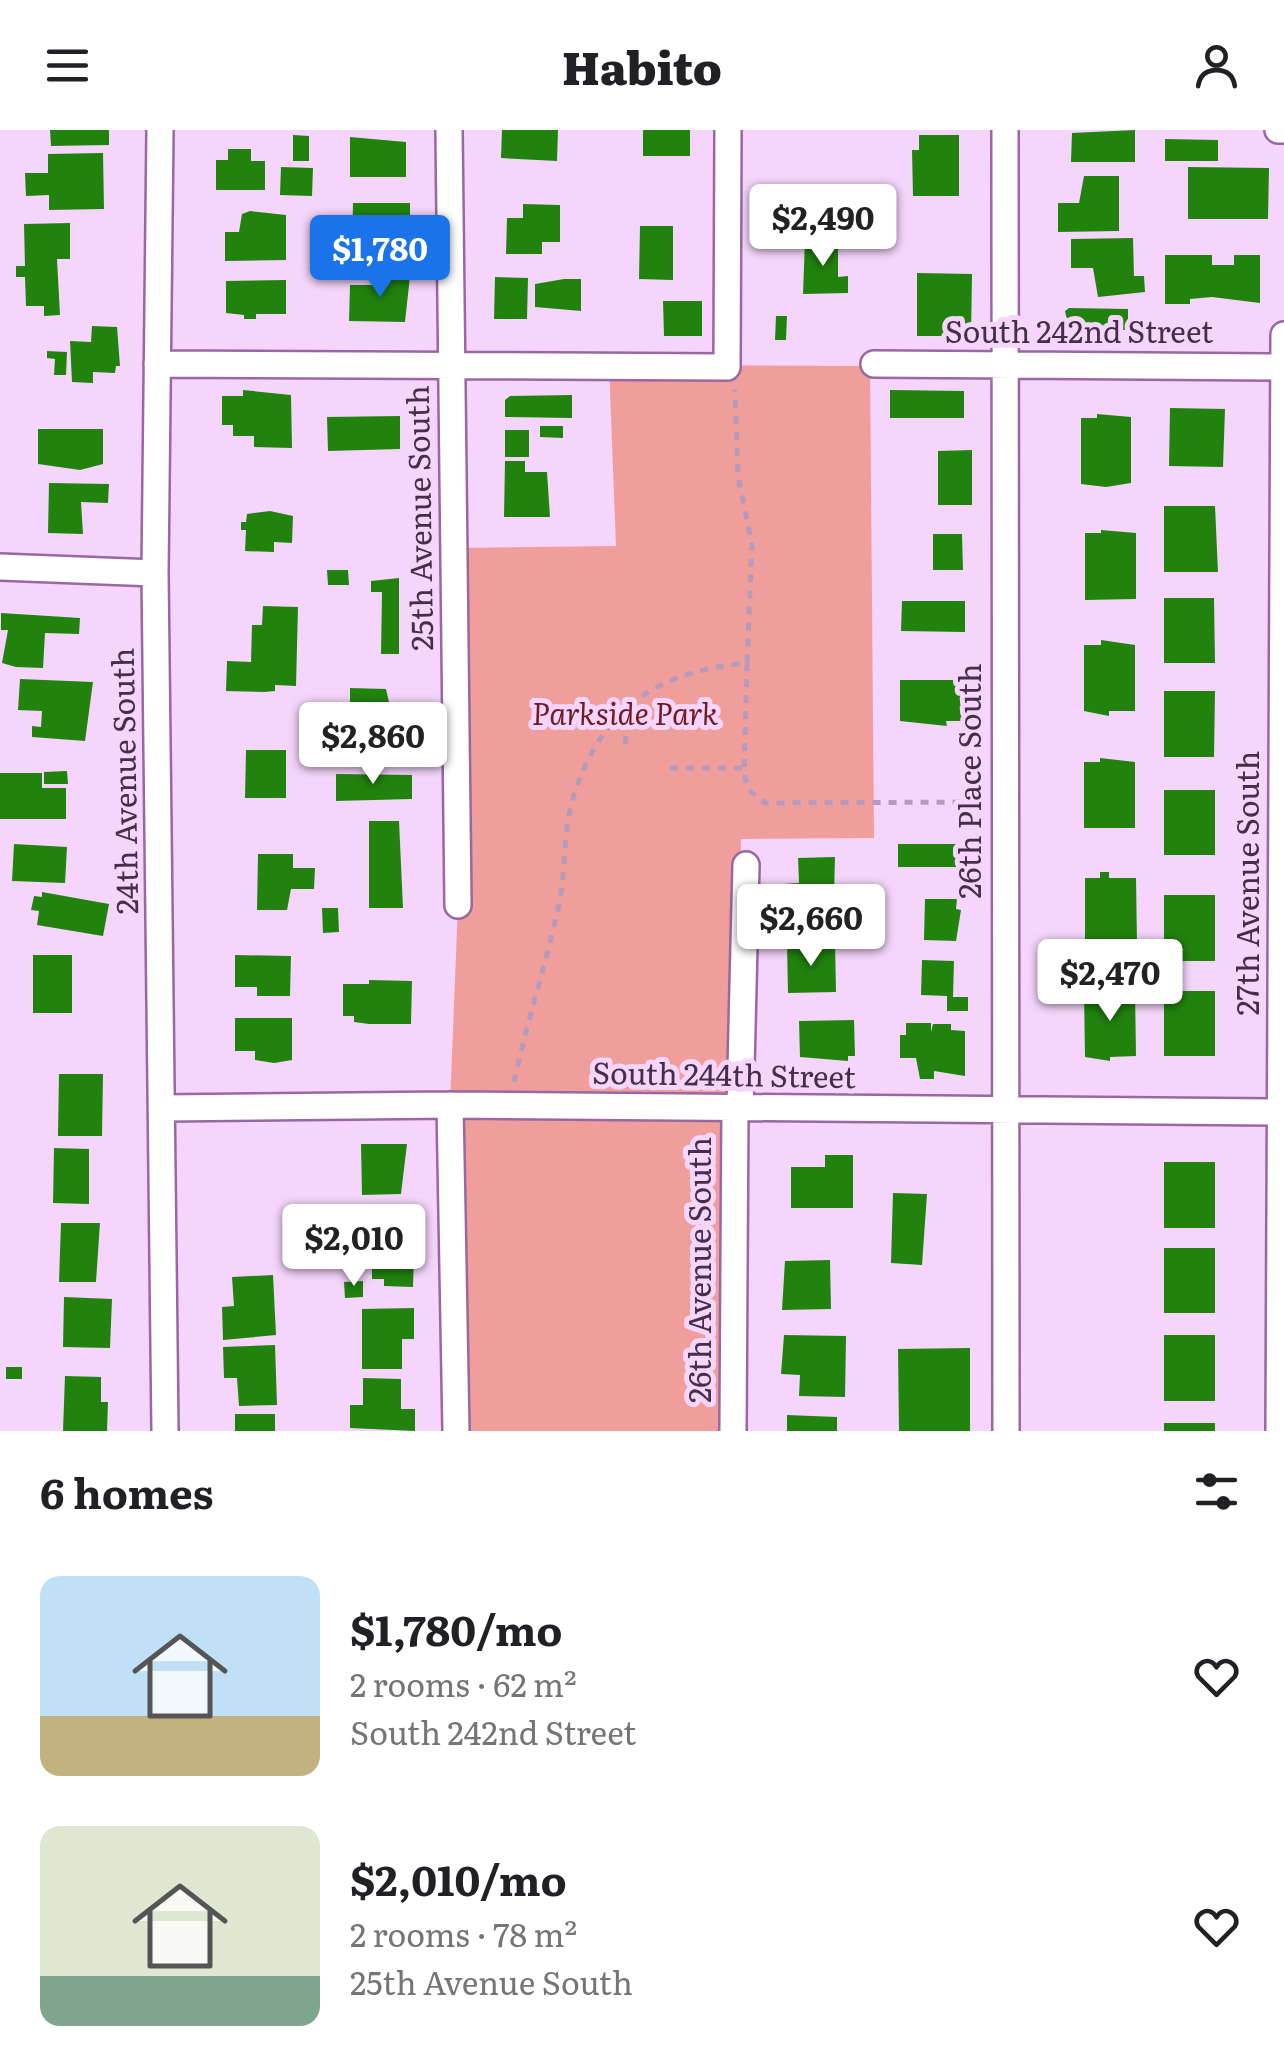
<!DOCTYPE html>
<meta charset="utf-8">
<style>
body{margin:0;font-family:Literata,serif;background:#f2f2f2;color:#202124;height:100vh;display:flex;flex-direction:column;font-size:38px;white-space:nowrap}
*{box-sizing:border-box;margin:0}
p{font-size:32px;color:#757577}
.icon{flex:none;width:55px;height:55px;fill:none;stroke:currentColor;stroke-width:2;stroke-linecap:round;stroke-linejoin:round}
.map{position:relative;height:1301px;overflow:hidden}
.panel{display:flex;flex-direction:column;background:#fff;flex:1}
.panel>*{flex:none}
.price{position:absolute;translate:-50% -85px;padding:0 22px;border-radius:10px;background:#fff;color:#222;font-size:32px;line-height:65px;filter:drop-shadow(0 2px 5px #0008)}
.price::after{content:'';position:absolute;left:50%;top:60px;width:30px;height:22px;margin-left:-15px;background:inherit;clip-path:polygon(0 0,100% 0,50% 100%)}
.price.selected{background:#1a73e8;color:#fff}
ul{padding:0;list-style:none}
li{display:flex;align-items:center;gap:30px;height:250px;padding:0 40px}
li span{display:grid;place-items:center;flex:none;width:280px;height:200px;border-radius:20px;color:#555}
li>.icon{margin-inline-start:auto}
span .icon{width:120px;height:120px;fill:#fffc;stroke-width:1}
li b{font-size:42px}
h2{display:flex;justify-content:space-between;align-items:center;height:120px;padding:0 40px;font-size:42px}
header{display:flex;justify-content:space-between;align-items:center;height:130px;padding:0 40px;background:#fff;font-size:45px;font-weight:800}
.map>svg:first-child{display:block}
.green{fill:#f09e9c}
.building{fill:#21830e}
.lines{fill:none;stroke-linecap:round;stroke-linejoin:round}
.minor-casing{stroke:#9967a2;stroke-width:30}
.path{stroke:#b69abb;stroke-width:5;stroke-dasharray:8 8;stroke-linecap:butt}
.minor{stroke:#fff;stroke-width:25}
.labels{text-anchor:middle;stroke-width:10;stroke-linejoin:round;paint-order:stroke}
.street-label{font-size:30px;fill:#442e48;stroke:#f5d5fb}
.park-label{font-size:30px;font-style:italic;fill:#721c22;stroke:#f5d5fb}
</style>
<header><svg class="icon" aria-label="menu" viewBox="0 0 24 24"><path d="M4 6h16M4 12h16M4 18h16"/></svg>Habito<svg class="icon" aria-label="person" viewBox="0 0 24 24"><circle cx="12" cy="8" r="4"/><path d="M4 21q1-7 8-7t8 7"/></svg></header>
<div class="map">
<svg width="1284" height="1301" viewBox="0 0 1284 1301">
<rect width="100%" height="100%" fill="#f5d5fb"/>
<path class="green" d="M609,235L870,236L874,708L741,709L735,978L740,1301H471L450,975L458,775L453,418L616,416Z"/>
<path class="building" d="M50,0H109V15L51,16Z
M502,0H558L557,31L501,28Z
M643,0H690V26H643Z
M1135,0V32H1071L1072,3Z
M293,5L309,6V31H293Z
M919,5H959V66H913L912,20H919Z
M350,7L406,12V47H350Z
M1165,9L1218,10V31H1165Z
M228,19H251V31H265V60H216V30H228Z
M103,23L104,79L49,80V65L26,66L25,43H48V24Z
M281,37L313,38L312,66L280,65Z
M1188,37L1269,38L1268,89H1188Z
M1084,46H1119V101L1058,102V73H1079Z
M353,73H410V114H352Z
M523,74L560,75V112H542V124H506L507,88H523Z
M250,81L286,85V130L225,131V102H239L242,84Z
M70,93V129H57L60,185L44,186V176H26L25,147H16V136H25L24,94Z
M640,96H673V150L639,149Z
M1133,108L1134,146H1144L1145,162L1098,167L1093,138H1071V109Z
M805,110H838V147L848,146V163L803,164Z
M1165,125H1212V135H1234V125H1260V173L1212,167L1190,169V174H1165Z
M917,143L972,144L971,206H917Z
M378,145L410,146L405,192L349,191L350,155H377Z
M495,147L528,148L527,189H494Z
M564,149H581V181L535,177V154Z
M286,150V184H256V189H244V185L226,183V151Z
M663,171H702V206H664Z
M1069,178L1128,179V200H1069L1065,181Z
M776,186H787L786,210H775Z
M92,196L117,197L120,236H116L115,243L93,242V253L72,252L70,211L91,212Z
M47,221L67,222L66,245H54L55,229L47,228Z
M243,260L291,265L292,318L254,317V306H233V295H222V266H243Z
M890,260L964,261V288H890Z
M572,265V288L505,287V270L510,266Z
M1170,278L1225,279L1223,337L1169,336Z
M1097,284L1131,287V353L1106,357L1081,354V288H1097Z
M400,286V319L328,321L327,287Z
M540,296H563V308L540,307Z
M38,299H103V334L80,340L38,334Z
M505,300H529V327H505Z
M972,320V375H938V321Z
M505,331H525V342H547L550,387H504Z
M49,353L109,354L108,373L81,372L83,404L48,403Z
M1164,376H1215L1218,442H1164Z
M270,381L293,386L292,413L274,412V422L245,421L246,400H241V392H246L247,384Z
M1101,400L1136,403V469L1085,470V403H1101Z
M933,404H962L963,440H933Z
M327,440H348L349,455H328Z
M399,448V524H381L382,462H371V451Z
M1164,468H1214L1215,533H1164Z
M902,471H965V502L901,501Z
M263,476L298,477L296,556L275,555V561L264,562L226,561L227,531L251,532L252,495H262Z
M1,483L80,488L79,504L45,503L43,538L16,537L2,533L8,500H1Z
M1101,510L1135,515V581H1109V586L1084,581V515H1101Z
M20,549L93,552L85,611L32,607V596L41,597L42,581L18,580Z
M900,550H956V561H968V591H946L947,596L900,591Z
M350,558L386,559L391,581L403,582L399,609H367V603H350Z
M1164,561H1215L1214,627H1164Z
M246,620H286V668H245Z
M1100,628L1135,632V698H1084V632H1100Z
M67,641L68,654H44V642Z
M0,643H42V658H66V689H0Z
M336,644L412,645V669L336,671Z
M1164,660H1215V725H1164Z
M369,691H399L403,778H369Z
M14,714L67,717L65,753L12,751Z
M898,714H966V737H898Z
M258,724H293V738H315L314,759H291L287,780H257Z
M835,727L834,766H846V782L784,783V754L799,753L798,728Z
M1100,742H1109V748H1136L1137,814L1101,818V814H1085V748H1100Z
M42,762L109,774L103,806L37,795L39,781L31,780L34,766L42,767Z
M1164,765H1215V831H1164Z
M925,769H957L956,779L961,780L956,811L924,810Z
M322,778H338L339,802L323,803Z
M835,814L836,862L788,863L787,815Z
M33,825H72V883H33Z
M235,825L291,826L290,866H257V857H235Z
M922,830L954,831L953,867H968V881H947V866L921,865Z
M369,850L412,851L411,894H369L354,892V886H343V854H369Z
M1101,856H1108V861H1135L1136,926L1110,927V931L1085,927L1084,861H1101Z
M1164,861H1215V926H1164Z
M235,888H292V930L274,933L255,930V921H235Z
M854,890L855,926H848V931L800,927L799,891Z
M906,893H931V902L933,894H951V900L965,901V946L934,941V949H920L916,928H900V905H906Z
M59,944H103L102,1006H58Z
M361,1014H407L401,1064L362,1065Z
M54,1018L89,1019V1074L53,1073Z
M825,1025H853V1078H791V1037H825Z
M1164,1032H1215V1098H1164Z
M893,1063L927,1064L922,1135L891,1133Z
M386,1085H412V1099L421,1102V1122H414L413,1157L384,1156V1149H372V1134H383Z
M61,1093H100L96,1152H59Z
M1164,1118H1215V1183H1164Z
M830,1130L831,1179L782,1180L785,1131Z
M273,1145L276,1205L223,1210L222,1177L234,1176L232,1147Z
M363,1151V1167L345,1168L344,1152Z
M64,1167L112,1169L110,1218L63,1217Z
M414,1178V1209H402V1239H362V1179Z
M784,1205L846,1206L845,1267L799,1266L800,1245L781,1244Z
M1164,1205H1215V1271H1164Z
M275,1215L277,1275L239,1276L237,1248H224L223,1217Z
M970,1218V1301H899L898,1219Z
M6,1237H22V1249H6Z
M65,1246L101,1247V1272H108L107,1301H63Z
M363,1248L401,1249V1279H415V1301L350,1298V1275H363Z
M235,1284H275V1301H235Z
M787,1285L837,1287V1301H787Z
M1164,1293H1215V1301H1164Z"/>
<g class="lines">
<g class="minor-casing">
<path id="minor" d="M160,0L155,443L165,1301
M449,0L458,775
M1005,0L1006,1301
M1278,0H1284
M157,234L727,237L728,0
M874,234L1284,237
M0,437L155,443
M450,975L456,1301
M164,978L450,975L1284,982
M740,978L746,735
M733,1301L735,978
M1279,1301L1284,205"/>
</g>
<path class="path" d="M747,533L744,644L749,660L765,673L983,672
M625,614L630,578
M670,638H745
M514,952C527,892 546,834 559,774C566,740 563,701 573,668C601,578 658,541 747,533L752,415L738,346L735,259"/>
<use href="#minor" class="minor"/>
</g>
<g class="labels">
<g class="street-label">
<text x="1079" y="213">South 242nd Street</text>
<text transform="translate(421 388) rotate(-91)" y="10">25th Avenue South</text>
<text transform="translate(126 651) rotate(-91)" y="10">24th Avenue South</text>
<text transform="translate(971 651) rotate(-90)" y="10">26th Place South</text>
<text transform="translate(1249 753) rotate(-90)" y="10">27th Avenue South</text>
<text transform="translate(724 946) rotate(1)" y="10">South 244th Street</text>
<text transform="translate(701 1140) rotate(-90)" y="10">26th Avenue South</text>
</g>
<g class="park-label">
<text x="625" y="595">Parkside Park</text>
</g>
</g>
</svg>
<b class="price" style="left:823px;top:139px">$2,490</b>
<b class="price selected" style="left:380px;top:170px">$1,780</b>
<b class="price" style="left:373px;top:657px">$2,860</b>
<b class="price" style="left:811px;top:839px">$2,660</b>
<b class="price" style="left:1110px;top:894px">$2,470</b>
<b class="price" style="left:354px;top:1159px">$2,010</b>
</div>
<section class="panel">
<h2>6 homes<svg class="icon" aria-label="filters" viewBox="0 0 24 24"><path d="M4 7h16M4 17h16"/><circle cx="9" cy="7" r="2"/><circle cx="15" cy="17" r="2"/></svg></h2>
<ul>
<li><span style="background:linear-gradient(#bfe0f5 70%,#c2b280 0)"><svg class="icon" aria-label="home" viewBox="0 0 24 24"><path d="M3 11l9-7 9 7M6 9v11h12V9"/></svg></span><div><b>$1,780/mo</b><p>2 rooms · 62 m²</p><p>South 242nd Street</p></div><svg class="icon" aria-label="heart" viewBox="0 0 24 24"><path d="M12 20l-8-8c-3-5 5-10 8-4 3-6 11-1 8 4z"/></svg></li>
<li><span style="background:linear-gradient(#dfe7d0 75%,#7fa58c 0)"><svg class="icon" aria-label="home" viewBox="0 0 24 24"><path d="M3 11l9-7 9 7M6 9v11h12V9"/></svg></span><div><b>$2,010/mo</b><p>2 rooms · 78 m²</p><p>25th Avenue South</p></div><svg class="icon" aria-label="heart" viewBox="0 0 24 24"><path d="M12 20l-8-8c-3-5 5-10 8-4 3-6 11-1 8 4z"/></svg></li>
</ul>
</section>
